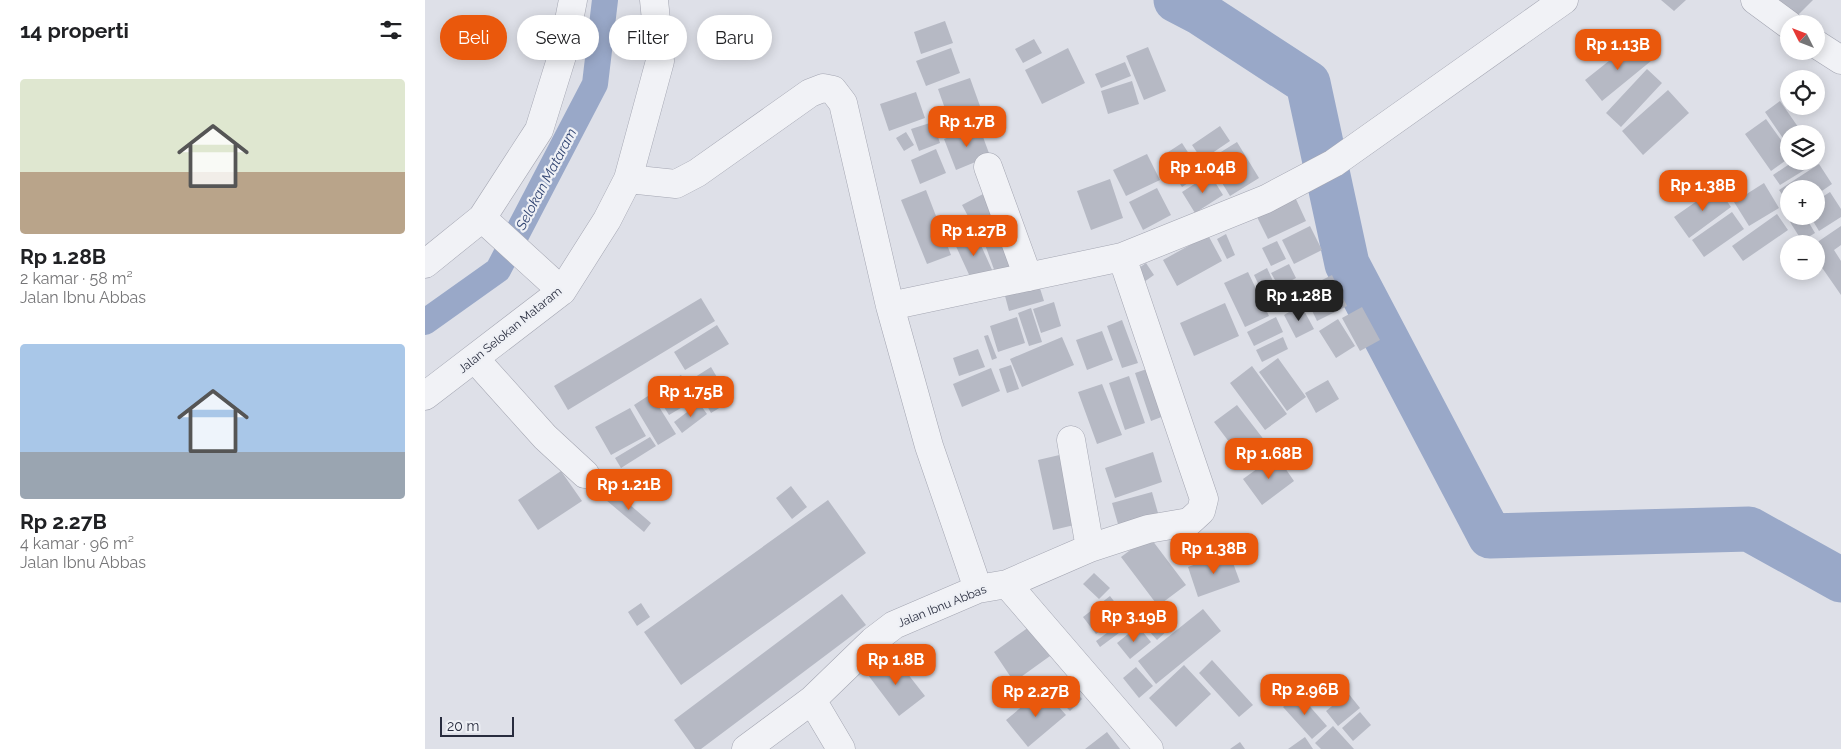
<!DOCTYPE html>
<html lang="id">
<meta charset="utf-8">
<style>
body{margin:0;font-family:Raleway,sans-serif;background:#f2f2f2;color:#202124;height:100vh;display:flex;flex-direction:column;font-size:19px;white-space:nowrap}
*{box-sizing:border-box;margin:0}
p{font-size:16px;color:#757577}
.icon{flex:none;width:28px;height:28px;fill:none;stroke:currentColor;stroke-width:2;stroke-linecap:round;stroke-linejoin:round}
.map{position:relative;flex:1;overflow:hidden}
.details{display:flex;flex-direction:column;background:#fff;width:425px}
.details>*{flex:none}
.hud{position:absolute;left:15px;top:15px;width:475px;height:45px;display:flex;gap:10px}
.needle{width:32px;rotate:312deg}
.buttons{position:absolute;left:1355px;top:15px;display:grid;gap:10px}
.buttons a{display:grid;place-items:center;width:45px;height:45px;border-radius:50%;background:#fff;box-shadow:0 2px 12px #0003;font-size:25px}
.scale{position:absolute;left:15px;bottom:12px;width:74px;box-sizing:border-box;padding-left:5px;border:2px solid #282c3e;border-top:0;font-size:14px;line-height:18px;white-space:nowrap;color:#282c3e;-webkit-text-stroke:4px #eef0f5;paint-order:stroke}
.price{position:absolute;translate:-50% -42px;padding:0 11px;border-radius:10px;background:#ea580c;color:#fff;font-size:16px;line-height:32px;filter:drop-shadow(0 1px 2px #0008)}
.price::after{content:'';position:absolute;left:50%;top:30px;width:15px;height:11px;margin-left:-8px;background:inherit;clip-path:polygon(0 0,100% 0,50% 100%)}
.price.selected{background:#222;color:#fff}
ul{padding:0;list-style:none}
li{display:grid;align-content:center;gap:10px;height:265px;padding:0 20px}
li span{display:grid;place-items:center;height:155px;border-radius:5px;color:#555}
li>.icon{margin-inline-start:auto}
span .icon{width:90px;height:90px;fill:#fffc;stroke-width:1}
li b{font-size:21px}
h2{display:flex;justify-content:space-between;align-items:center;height:60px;padding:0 20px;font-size:21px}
.tag{padding:0 18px;border-radius:22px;background:#fff;box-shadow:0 2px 12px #0003;font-size:18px;line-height:45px}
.tag.selected{background:#ea580c;color:#fff}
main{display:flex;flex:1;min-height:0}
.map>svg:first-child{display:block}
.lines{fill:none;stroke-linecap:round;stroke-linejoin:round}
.canal{stroke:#99a8c8;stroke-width:26}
.river{stroke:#99a8c8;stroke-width:45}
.building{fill:#b6b9c4}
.minor-casing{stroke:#a4a6b2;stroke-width:29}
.minor{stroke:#f1f2f6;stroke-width:28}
.labels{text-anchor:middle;stroke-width:4.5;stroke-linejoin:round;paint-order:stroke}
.street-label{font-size:12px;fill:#282c3e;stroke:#eef0f5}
.water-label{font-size:14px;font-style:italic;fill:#324572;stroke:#eef0f5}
</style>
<main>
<section class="details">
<h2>14 properti<svg class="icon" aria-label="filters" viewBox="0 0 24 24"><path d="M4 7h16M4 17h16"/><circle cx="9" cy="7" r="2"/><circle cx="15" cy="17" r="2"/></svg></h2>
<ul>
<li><span style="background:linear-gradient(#dfe7d0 60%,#b9a48a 0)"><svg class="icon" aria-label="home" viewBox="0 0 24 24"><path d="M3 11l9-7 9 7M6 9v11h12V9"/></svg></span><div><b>Rp 1.28B</b><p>2 kamar · 58 m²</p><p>Jalan Ibnu Abbas</p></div></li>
<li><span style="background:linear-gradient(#a9c7e8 70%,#9aa5b1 0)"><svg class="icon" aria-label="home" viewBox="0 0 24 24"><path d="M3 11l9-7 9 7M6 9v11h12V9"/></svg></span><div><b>Rp 2.27B</b><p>4 kamar · 96 m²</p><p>Jalan Ibnu Abbas</p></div></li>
</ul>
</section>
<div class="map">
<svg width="1416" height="749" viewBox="0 0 1416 749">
<rect width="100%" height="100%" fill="#dee0e8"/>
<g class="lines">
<path class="canal" d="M0,322L73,270L170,84L180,0"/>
<path class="river" d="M751,0L774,12L883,83L922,264L1065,536L1324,529L1416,580"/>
</g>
<path class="building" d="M1236,0H1261L1249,11Z
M1352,0H1388L1366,22Z
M520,21L528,43L496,54L489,32Z
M609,39L617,53L598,63L590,49Z
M1209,41L1226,61L1177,101L1160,80Z
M723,47L741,91L719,100L701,56Z
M526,48L535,73L501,86L491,61Z
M643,48L660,83L617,104L600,70Z
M700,62L706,76L676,88L670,74Z
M1222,69L1237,83L1196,127L1181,113Z
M545,78L560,120L528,131L513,89Z
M707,81L714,104L683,114L676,91Z
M1243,90L1264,113L1218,155L1197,131Z
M491,92L500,118L464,131L455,104Z
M1355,101L1378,134H1364V147L1340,112Z
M1341,119L1364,151V158L1346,171L1320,134Z
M508,122L515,143L494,151L486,129Z
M554,126L565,156L531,170L519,139Z
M795,126L805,141L777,160L767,145Z
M481,132L489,145L479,151L471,138Z
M812,142L834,178L805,196L783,160Z
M757,143L777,174L757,187L737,156Z
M511,149L521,173L495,184L486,160Z
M722,154L735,180L701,196L688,170Z
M1369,161H1394L1355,185L1348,175Z
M1394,164L1407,184L1391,195V189H1364V204L1354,190Z
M785,174L798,195L770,213L757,192Z
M685,179L698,218L666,230L652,191Z
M1339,183L1354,208L1324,226L1309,202Z
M1292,187L1306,207L1264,238L1249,217Z
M732,188L746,215L718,230L704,202Z
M501,190L526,255L502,264L476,200Z
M562,192L575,217L551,231L537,205Z
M1405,192L1416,209V217L1394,231L1385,216H1391V201Z
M870,197L881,221L843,239L831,215Z
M1307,212L1319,229L1279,257L1267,240Z
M1352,214L1363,230L1318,261L1307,246Z
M1373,216H1380L1390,233L1377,241L1365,222Z
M885,226L897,250L869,264L857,240Z
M1416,226V245L1409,250L1416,261V295L1391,259V243Z
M580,231L593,267L571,275L558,239Z
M550,232L568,272L547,281L529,242Z
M801,234L810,255L802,259L792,239Z
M783,235L797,261L752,286L738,260Z
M852,241L861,259L846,266L837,248Z
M721,263L729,275L719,282L711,270Z
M864,264L871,278L854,287L846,273Z
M842,268L852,290L839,296L829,275Z
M823,272L844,316L820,327L799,283Z
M907,275L922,306L892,321L877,290Z
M613,282L619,301L584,311L579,292Z
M868,286L875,301L852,312L845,298Z
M276,298L290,321L143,410L129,386Z
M629,302L636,326L616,333L608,309Z
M800,303L814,336L769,356L755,323Z
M876,305L889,329L871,338L859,315Z
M937,307L955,340L935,351L917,318Z
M606,308L617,342L604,346L593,313Z
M592,317L600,343L573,352L565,326Z
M851,317L858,332L829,346L822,332Z
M913,319L930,346L911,358L894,331Z
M697,320L713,363L697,368L682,326Z
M292,325L304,344L260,370L249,352Z
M677,331L688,360L662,370L651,340Z
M563,335L572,358L567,360L559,336Z
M637,337L649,365L597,387L585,359Z
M858,337L863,349L837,362L831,350Z
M553,349L560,367L534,376L528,358Z
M853,358L881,397L862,411L834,372Z
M586,365L594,389L582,393L574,369Z
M731,366L747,413L726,421L710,373Z
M827,366L862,414L840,430L805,383Z
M286,367L306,401L286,413L267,379Z
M566,368L575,391L537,407L528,384Z
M256,375L271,399L244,415L229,391Z
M704,376L720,423L700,430L684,383Z
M903,380L914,399L891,413L880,393Z
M677,384L697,435L672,444L653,392Z
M226,394L251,434L233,445L209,405Z
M274,403L282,414L257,433L249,422Z
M812,405L847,450L823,467L789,422Z
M205,408L221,436L186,455L170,427Z
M225,437L231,446L196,468L190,458Z
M728,452L737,482L690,498L680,468Z
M643,453L658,523L628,530L613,460Z
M851,455L869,481L837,505L818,479Z
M136,471L157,501L113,530L93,500Z
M366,486L382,507L367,519L351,498Z
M189,491L226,523L219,532L181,500Z
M727,492L733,513L693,524L687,503Z
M403,500L441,553L256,685L219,632Z
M724,536L761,585L733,606L696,557Z
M804,552L815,582L773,597L763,567Z
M669,573L685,588L674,599L658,584Z
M417,594L441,625L276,749H270L249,720Z
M685,596L698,613L671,634L658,617Z
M216,603L225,617L212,626L203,612Z
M727,609L744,629L732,640L714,620Z
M778,609L796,631L731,684L713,661Z
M713,626L726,642L705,659L692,643Z
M604,627L625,656L589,682L569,652Z
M690,627L694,633L675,647L671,641Z
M468,655L500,696L474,716L443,675Z
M787,660L828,705L814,717L774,673Z
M759,665L786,694L751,727L724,698Z
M711,667L728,686L714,698L698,678Z
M637,677L657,699L645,711L624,689Z
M618,689L641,715L603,747L581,720Z
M873,693L902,726L887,739L858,707Z
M923,693L935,708L913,726L901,711Z
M935,712L946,725L928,741L917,728Z
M908,726L929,749H896L890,743Z
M682,732L695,749H660Z
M880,737L888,749H863Z
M815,742L820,749H805Z"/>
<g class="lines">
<g class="minor-casing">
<path id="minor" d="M1330,0L1364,25
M1391,44L1416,60
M563,167L603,277
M203,179L251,184L272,173L385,93L398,88L408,90L418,103L465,306L504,446L553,589
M57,218L137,291
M0,264L57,218L114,130L137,56L148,0
M465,306L697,257
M50,359L120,437L160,474
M0,396L137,291L182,220L203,179L235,61L229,0
M646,440L665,548
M582,584L724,749
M387,700L416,749
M321,749L387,700L448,641L469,625L553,589L582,584L665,548L723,529L764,522L776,511L779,499L697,257L841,199L909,163L1139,0"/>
</g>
<use href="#minor" class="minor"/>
</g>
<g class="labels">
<g class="street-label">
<text transform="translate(85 330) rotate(-39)" y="4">Jalan Selokan Mataram</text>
<text transform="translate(517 606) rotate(-22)" y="4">Jalan Ibnu Abbas</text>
</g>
<g class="water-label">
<text transform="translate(121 179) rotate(-62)" y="5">Selokan Mataram</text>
</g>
</g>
</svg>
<div class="buttons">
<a><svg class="needle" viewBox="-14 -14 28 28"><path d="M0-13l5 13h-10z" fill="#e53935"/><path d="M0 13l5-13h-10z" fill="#757577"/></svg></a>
<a><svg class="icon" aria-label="locate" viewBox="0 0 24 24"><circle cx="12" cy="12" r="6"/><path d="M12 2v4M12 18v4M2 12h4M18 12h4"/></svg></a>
<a><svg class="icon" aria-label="layers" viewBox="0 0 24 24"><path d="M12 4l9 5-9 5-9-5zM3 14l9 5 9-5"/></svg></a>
<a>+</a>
<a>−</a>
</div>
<div class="scale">20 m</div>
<b class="price" style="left:1193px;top:71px">Rp 1.13B</b>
<b class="price" style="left:542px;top:148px">Rp 1.7B</b>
<b class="price" style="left:778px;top:194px">Rp 1.04B</b>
<b class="price" style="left:1278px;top:212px">Rp 1.38B</b>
<b class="price" style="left:549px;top:257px">Rp 1.27B</b>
<b class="price selected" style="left:874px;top:322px">Rp 1.28B</b>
<b class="price" style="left:266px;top:418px">Rp 1.75B</b>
<b class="price" style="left:844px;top:480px">Rp 1.68B</b>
<b class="price" style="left:204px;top:511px">Rp 1.21B</b>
<b class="price" style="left:789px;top:575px">Rp 1.38B</b>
<b class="price" style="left:709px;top:643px">Rp 3.19B</b>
<b class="price" style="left:471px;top:686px">Rp 1.8B</b>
<b class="price" style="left:880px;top:716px">Rp 2.96B</b>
<b class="price" style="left:611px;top:718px">Rp 2.27B</b>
<div class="hud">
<a class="tag selected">Beli</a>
<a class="tag">Sewa</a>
<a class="tag">Filter</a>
<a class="tag">Baru</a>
</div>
</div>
</main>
